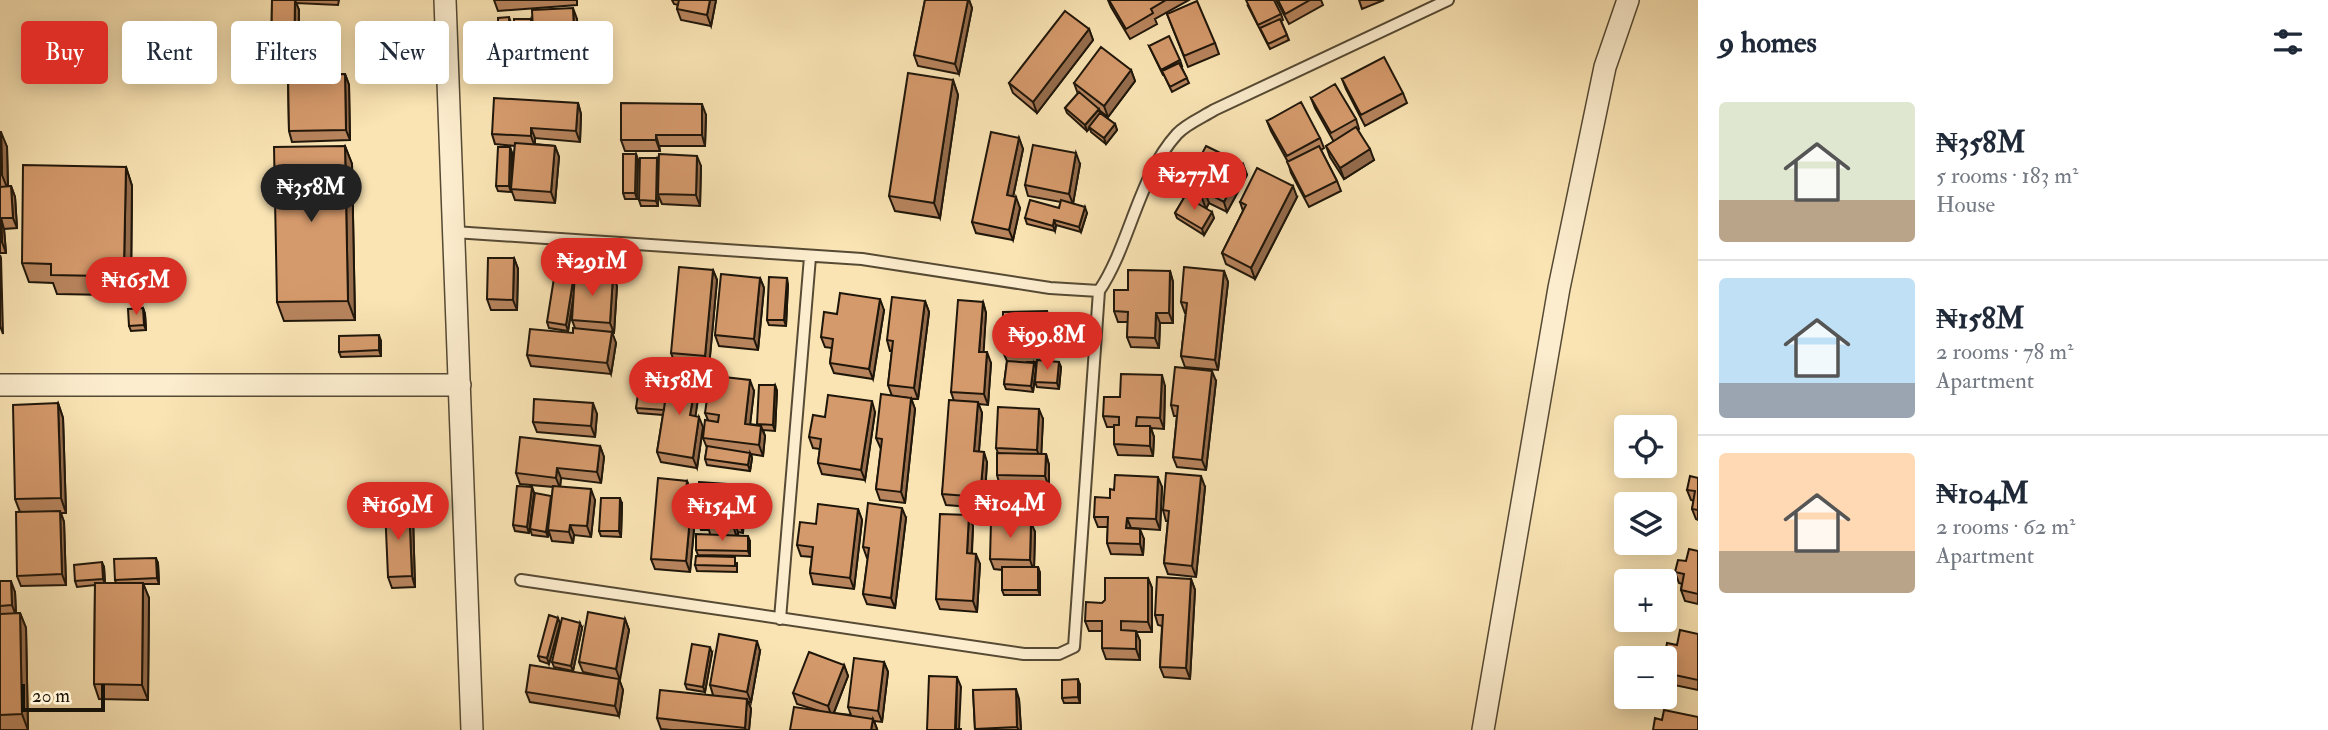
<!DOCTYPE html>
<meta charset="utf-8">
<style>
body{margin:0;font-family:"IM FELL Double Pica",serif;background:#f2f2f3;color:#1f2937;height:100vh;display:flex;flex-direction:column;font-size:26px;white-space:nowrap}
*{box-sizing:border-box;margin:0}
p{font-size:23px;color:#747a83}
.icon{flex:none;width:38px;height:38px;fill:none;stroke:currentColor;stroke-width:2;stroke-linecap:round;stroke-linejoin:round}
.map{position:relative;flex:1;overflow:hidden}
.sheet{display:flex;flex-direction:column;background:#fff;width:630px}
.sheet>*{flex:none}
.top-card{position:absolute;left:21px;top:21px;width:665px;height:63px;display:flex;gap:14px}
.tools{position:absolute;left:1614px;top:415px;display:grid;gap:14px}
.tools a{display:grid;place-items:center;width:63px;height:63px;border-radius:7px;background:#fff;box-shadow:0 4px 18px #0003;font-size:35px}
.scale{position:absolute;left:21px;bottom:18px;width:84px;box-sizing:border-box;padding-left:7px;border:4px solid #1f160a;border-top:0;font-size:19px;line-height:24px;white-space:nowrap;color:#1f160a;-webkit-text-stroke:5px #fcedce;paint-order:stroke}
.price{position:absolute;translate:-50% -60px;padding:0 16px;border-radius:24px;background:#d93025;color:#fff;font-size:23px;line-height:46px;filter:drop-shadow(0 2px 4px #0008)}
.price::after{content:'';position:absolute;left:50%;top:42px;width:21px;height:16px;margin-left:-10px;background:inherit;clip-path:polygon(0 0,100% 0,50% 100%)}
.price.selected{background:#222;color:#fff}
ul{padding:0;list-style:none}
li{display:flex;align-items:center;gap:21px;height:175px;padding:0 21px}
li+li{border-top:2px solid #e0e1e3}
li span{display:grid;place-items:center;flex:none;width:196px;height:140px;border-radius:7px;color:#555}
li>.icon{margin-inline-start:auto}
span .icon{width:84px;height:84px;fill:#fffc;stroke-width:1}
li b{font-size:30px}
h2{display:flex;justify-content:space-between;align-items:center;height:84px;padding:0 21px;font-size:30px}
.tag{padding:0 24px;border-radius:7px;background:#fff;box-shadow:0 4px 18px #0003;font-size:24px;line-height:63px}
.tag.selected{background:#d93025;color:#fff}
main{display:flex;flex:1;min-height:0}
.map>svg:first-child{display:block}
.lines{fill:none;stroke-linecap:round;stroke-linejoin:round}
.lane-casing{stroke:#564a34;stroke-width:14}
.street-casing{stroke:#564a34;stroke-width:24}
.lane{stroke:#fcedce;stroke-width:10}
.street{stroke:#fcedce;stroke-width:21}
.wall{fill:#b7845d;stroke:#1f160a;stroke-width:2}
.shaded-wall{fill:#956c4c;stroke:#1f160a;stroke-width:2}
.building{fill:#d59a6c;stroke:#1f160a;stroke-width:2}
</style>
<main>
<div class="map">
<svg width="1698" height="730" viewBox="0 0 1698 730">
<rect width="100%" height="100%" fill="#fae4b4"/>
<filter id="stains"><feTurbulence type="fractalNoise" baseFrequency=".00286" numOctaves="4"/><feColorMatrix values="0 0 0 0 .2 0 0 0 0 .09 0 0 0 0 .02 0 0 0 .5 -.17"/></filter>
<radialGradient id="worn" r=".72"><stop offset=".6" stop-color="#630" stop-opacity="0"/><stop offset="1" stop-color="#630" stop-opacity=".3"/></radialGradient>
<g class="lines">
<g class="lane-casing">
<path id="lane" d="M454,232L862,259L1050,288L1099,291C1130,245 1138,177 1177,134C1186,124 1203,117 1214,110L1448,0
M521,580L1024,654H1059L1074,647L1099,291
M780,619L810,257"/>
</g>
<g class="street-casing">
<path id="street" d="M445,0L472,730
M0,385H460
M1483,730L1559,288L1605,67L1628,0"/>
</g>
<use href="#lane" class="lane"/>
<use href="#street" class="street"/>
</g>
<path class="wall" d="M272,0H339L338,5L296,3L299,10L298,75L345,74L349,85L350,140L292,142L289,131L288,81H275L271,70Z
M494,0H577V5L498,11Z
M672,0H716L711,26L681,20L677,9L678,5L674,4Z
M925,0H969L972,8L959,74L918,66L914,55Z
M1108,0H1189L1155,19L1157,24L1130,39L1111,7Z
M1276,0H1321L1323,5L1289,24Z
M1359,0H1384L1362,9Z
M1248,6L1281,14L1283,20L1281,21L1289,40L1270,49Z
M1167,14L1215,43L1219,54L1188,67Z
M531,19L532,24L577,19L579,63L537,64L534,53L533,31V75H516L514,69Z
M511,23L512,58L500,59L498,53Z
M408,26L410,31L411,65L385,66L383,61Z
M1089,29L1093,40L1037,113L1013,93L1009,83Z
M1149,46L1180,60L1182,66H1181L1189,83L1172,92L1164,75H1163Z
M1131,70L1135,81L1108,117L1099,110L1100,113L1115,124L1117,130L1106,144L1091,132L1090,128L1087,131L1067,113L1065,108L1078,94L1074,83Z
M1342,79L1403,93L1407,103L1365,126L1346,89Z
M953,80L958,95L940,218L895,211L889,196Z
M1311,98L1356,119L1359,129L1358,130L1374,160L1344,179L1330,157L1326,146L1334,142L1315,108Z
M578,103L581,114L580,142L535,138V144L555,146L559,157L555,203L515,200L511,189L515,146L495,144L492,134Z
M706,115L705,146H659L660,151H625L621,140Z
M1267,121L1320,138L1324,148L1321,150L1337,181L1341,191L1309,207L1291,173L1288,162L1271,131Z
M0,132L7,147L8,186H11L15,197L17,228L4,229L6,253H0Z
M1019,138L1023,149L1013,197L1020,208L1013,240L976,233L972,222Z
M345,146L352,164L355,320L284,321L277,302Z
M510,147L512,153L511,192L498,191L496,186Z
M636,154L638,160L637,199H625L623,193Z
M657,158L659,164L701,166L700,206L662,204L658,195V206H641L639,200Z
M1080,164L1073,203L1087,213L1081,232L1056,225L1055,231L1027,224L1025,218L1059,208L1061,202L1028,196L1025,185Z
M1243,164L1247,175L1227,212L1209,203L1206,208L1214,218L1204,235L1177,218L1175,213L1184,198L1174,193L1170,182L1194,169Z
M126,167L132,186L131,285L109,284V295L57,294L53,283L29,282L22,263Z
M1297,197L1255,279L1226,264L1222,253L1243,211L1240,202Z
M514,258L518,269L517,310H491L487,299Z
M713,270L717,280L709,367L675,363L671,353Z
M1170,271L1173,282V323H1160L1159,348L1131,347L1127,337L1128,322H1118L1114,311L1128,290Z
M1224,271L1228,282L1218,370L1185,367L1181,356L1186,313H1185L1181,302Z
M760,278L764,288L758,350L719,346L715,335Z
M573,281L617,286L614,333H612L616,343L611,374L531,366L527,355L573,333L575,328L572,320L573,302L568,331L549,328L547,322Z
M788,284L786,326L769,325L767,320Z
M925,301L929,312L918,399L892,396L888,385L892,351H890L887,340Z
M983,302L986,313L983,352L991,363L988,405L978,404L982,413L979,451L987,462L984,508L946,505L942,494L954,401L951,392Z
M143,308L145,314L146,330L131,331L129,326Z
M884,310L873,379L834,373L830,363L832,348L825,347L821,337L837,314Z
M1051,321L1052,361L1061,367L1059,389L1037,387L1035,382L1036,362H1026L1034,363L1036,368L1033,392L1006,389L1004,384L1007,361L1003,352Z
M381,341V356L341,357L339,352Z
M669,374L700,386L695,416L703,427L697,468L661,462L657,452L663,415L638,413L636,408L642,388L641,384Z
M1216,381L1206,470L1177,467L1173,457L1177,416H1174L1171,405Z
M775,385L777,391L775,431L763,430L765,436L763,456L751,454L752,458L750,471L707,465L705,459L707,448L703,438L708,420L705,413L754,391L750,424L757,425Z
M1165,386L1164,429L1151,428L1154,437L1153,456L1118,455L1114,444V427H1107L1103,416L1120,397Z
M911,398L915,409L905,503L880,500L876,489L881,449L876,438Z
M58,403L63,418L66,513H61L64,522L66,585L21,586L17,576L20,512L15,499Z
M875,412L865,480L822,474L818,463L820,449L813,448L809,437L825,417Z
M597,414L595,437L537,432L533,422Z
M1043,419L1041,454H1046L1049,465V487L1000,486L997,475L998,453L996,448Z
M600,446L604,457L601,483L561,478L560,487L595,500L591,537L574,535L573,543L552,541L549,532L548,537L532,535L530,529L552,497L553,487L520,484L516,473Z
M1698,478V520L1696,519L1692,509L1694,501L1691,500L1687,490Z
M687,481L691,492L688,518H690L694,529L690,572L655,569L651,559Z
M741,485L745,495L743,533L738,532V535L750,541V556L698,555L696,550L710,534L709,530H701L697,519Z
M532,487L534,493L529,533L515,531L513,525Z
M1162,487L1160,530L1131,528L1144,539L1143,555L1111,554L1107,543L1108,527H1098L1094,517L1110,498Z
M1205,487L1196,577L1168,574L1164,563L1168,521H1166L1163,510Z
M622,504L621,537L601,536L599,531Z
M409,506L413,517L415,587L392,588L388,577Z
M858,509L862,520L854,589L813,584L810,573L812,557L801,556L797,545L816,524Z
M969,515L973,526L972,553L980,564L977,612L940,609L936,599Z
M906,518L895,608L867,604L863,594L868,558H867L863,547Z
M1035,532L1034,567H1038L1040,573V595H1004L1002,590V570L994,569L990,559Z
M1698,551V604L1685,601L1681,590L1682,584L1679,583L1675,572Z
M158,563L159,584H143L149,598L148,700L99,699L94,684L95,585L77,587L75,581L104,567L105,583H116L115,580Z
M737,563V572L697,571L695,565Z
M1148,578L1152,588V632H1136L1140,641V660L1106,659L1102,648V631H1089L1085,621L1102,603Z
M1191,579L1195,590L1190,679L1164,677L1160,667L1162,626L1158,625L1155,615Z
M0,581L15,592L16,613H20L26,628L28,730H0Z
M625,619L629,630L619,679L623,690L619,716L530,702L526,692L610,678L583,672L579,662Z
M560,623L549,664L540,661L538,656Z
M582,628L573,671L554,667L552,662Z
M1698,634V690L1674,685L1670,674L1672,665L1669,664L1665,654L1677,645Z
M760,651L751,702H749L751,709L749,730H672L661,729L657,718L713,695L710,685Z
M712,653L705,692L687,689L685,684Z
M884,662L888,672L882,722L874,721L877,729L797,704L793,693L844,665L848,676L834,713L851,715L848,707Z
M1080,685V703H1064L1062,698Z
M973,690L1019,699L1021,730H975Z"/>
<path class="shaded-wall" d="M295,0L299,10L298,81L294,70Z
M710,0H716L711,26L707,15Z
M968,0H969L972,8L959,74L955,64Z
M573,8L577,19L579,63L575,52Z
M509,17L511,23L512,58L510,53Z
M531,19L533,25V75L531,70Z
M408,26L410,31L411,65L409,60Z
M1089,29L1093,40L1037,113L1033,102Z
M1131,70L1135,81L1108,117L1104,106Z
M345,74L349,85L350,140L346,130Z
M953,80L958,95L940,218L934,203Z
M578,103L581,114L580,142L576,131Z
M702,104L706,115L705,146L702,135Z
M1099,109L1101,115L1087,131L1085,125Z
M1115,124L1117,130L1106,144L1104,138Z
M531,128L535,138V147L531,136Z
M1,132L7,147L8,190L2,175Z
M656,135L659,146L660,151L656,140Z
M1019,138L1023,149L1011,206L1007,195Z
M345,146L352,164L355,320L348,301Z
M555,146L559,157L555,203L551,192Z
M510,147L512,153L511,192L509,186Z
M1370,149L1374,160L1344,179L1340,168Z
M1076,153L1080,164L1073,204L1069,194Z
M636,154L638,160L637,199L635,193Z
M697,156L701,166L700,206L696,195Z
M657,158L659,164L658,206L656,201Z
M1243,164L1247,175L1227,212L1224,202Z
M126,167L132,186L131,285L124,266Z
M11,186L15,197L17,228L13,218Z
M1293,186L1297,197L1255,279L1251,268Z
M1205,192L1209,203L1206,209L1202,198Z
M1016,197L1020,208L1013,240L1009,230Z
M1085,207L1087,213L1081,232L1079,227Z
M1212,212L1214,218L1204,235L1202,229Z
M1,218L4,229L6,253L2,242Z
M1054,220L1056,225L1055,231L1053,226Z
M0,255L1,258L3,334L0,326Z
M514,258L518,269L517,310L513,300Z
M102,266L109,284V295L102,276Z
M713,270L717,280L709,367L705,356Z
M1170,271L1173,282V323L1169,313Z
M1224,271L1228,282L1218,370L1215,360Z
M613,276L617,286L614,333L610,323Z
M760,278L764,288L758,350L754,339Z
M787,278L788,284L786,326L784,320Z
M573,281L575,287L568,331L566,325Z
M880,299L884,310L873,379L869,369Z
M925,301L929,312L918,399L914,388Z
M983,302L986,313L983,362L979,352Z
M143,308L145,314L146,330L144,325Z
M1047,311L1051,321L1052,361L1048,351Z
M1156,313L1160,323L1159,348L1155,338Z
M612,332L616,343L611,374L607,363Z
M379,335L381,341V356L379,350Z
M987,352L991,363L988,405L984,394Z
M1059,362L1061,367L1059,389L1057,383Z
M1034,363L1036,368L1033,392L1031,386Z
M1212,371L1216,381L1206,470L1202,460Z
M1162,375L1165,386L1164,429L1160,418Z
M697,376L700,386L694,426L690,415Z
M750,380L754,391L749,434L745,424Z
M775,385L777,391L775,431L773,425Z
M911,398L915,409L905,503L901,492Z
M872,401L875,412L865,480L861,470Z
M978,402L982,413L978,462L974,451Z
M58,403L63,418L66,513L61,498Z
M593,403L597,414L595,437L591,426Z
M1039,409L1043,419L1041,461L1037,450Z
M699,417L703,427L697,468L693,458Z
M761,426L765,436L763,456L759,445Z
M1150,426L1154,437L1153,456L1150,446Z
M600,446L604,457L601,483L597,472Z
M984,452L987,462L984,508L980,497Z
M750,453L752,458L750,471L748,465Z
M1046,454L1049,465V487L1045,476Z
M557,468L561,478L560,488L556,478Z
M1201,476L1205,487L1196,577L1192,566Z
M1158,477L1162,487L1160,530L1156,519Z
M687,481L691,492L687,528L683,517Z
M741,485L745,495L743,533L739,522Z
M532,487L534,493L529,533L527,527Z
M591,489L595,500L591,537L587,526Z
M551,496L548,530V537L546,532Z
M620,498L622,504L621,537L619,531Z
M409,506L413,517L415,587L412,576Z
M902,508L906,518L895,608L891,598Z
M858,509L862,520L854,589L850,578Z
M60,511L64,522L66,585L62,574Z
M969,515L973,526L971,564L967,553Z
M690,518L694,529L690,572L686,561Z
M1127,518L1131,528H1126Z
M734,522L738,532L737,539L734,528Z
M1031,522L1035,532L1034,571L1030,560Z
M570,525L574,535L573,543L569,532Z
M1140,529L1144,539L1143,555L1140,544Z
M748,536L750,541V556L748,551Z
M976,554L980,564L977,612L973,601Z
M156,558L158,563L159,584L157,578Z
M102,562L104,567L105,584L103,579Z
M1038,567L1040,573V595L1038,590Z
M1148,578L1152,588V632L1148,622Z
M1191,579L1195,590L1190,679L1186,668Z
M11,581L15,592L16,616L12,605Z
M143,583L149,598L148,700L142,685Z
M20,613L26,628L28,730L22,714Z
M558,618L560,623L549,664L547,658Z
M625,619L629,630L620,680L616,669Z
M580,623L582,628L573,671L571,666Z
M1136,631L1140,641V660L1136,649Z
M757,641L760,651L751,702L747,692Z
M710,647L712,653L705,692L703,687Z
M884,662L888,672L882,722L878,711Z
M844,665L848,676L832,717L828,706Z
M957,677L961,687L959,730H956Z
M619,679L623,690L619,716L615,706Z
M1078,679L1080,685V703L1078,697Z
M1016,689L1019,699L1021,730H1019L1017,727Z
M747,699L751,709L749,730H746L745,728Z
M873,719L877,729V730H871Z"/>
<path class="building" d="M272,0H295L294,70H271Z
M679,0H710L707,15L677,9Z
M925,0H968L955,64L914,55Z
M1109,0H1166L1151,9L1153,13L1126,29Z
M1246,0H1274L1281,14L1258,25Z
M1278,0H1310L1285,14Z
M1197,1L1215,43L1184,56L1167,14Z
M573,8L575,52L534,53L532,10Z
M1065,11L1089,29L1033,102L1009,83Z
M509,17L510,53H498V18Z
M514,19H531V70L514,69Z
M1280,19L1287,35L1268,44L1260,28Z
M408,26L409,60L383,61L382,27Z
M1169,36L1180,60L1161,70L1149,46Z
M1101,47L1131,70L1104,106L1074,83Z
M1384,57L1403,93L1361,115L1342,79Z
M1179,63L1187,78L1170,87L1162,71Z
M908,73L953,80L934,203L889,196Z
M345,74L346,130L289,131L288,75Z
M1335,84L1356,119L1331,133L1311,98Z
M1079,92L1099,109L1085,125L1065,108Z
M494,98L578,103L576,131L531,128V136L492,134Z
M1301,102L1320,138L1287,156L1267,121Z
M621,103L702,104V135H656V140H621Z
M1100,113L1115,124L1104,138L1089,127Z
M1356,127L1370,149L1340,168L1326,146Z
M0,132H1L2,175H0Z
M991,132L1019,138L1007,195L1016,197L1009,230L972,222Z
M515,143L555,146L551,192L511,189Z
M1033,145L1076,153L1069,194L1025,185Z
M345,146L348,301L277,302L274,147Z
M1206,146L1243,164L1224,202L1205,192L1202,198L1170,182L1180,162L1194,169Z
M1319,146L1337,181L1305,197L1287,162Z
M498,147H510L509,186H496Z
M623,154H636L635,193H623Z
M659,154L697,156L696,195L658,194Z
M640,158H657L656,201L639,200Z
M23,165L126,167L124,266H102V276L51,275V264L22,263Z
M1257,168L1293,186L1251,268L1222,253L1246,205L1240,202Z
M11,186L13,218H1L2,242H0V187Z
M1185,196L1212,212L1202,229L1175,213Z
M1030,200L1059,208L1061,200L1085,207L1079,227L1054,220L1053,226L1025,218Z
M488,258H514L513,300L487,299Z
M679,267L713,270L705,356L671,353Z
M1184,267L1224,271L1215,360L1181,356L1187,303L1181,302Z
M1128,270L1170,271L1169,313H1156L1155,338L1127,337L1128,312L1114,311V290H1128Z
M575,273L613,276L610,323L572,320Z
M721,274L760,278L754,339L715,335Z
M769,277L787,278L784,320H767Z
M554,278L573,281L566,325L547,322Z
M840,293L880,299L869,369L830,363L833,339L821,337L824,312L837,314Z
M892,297L925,301L914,388L888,385L893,341L887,340Z
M958,300L983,302L979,352H987L984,394L951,392Z
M143,308L144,325L129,326L128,309Z
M1047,311L1048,351L1003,352V312Z
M573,328L612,332L607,363L527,355L530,329L573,333Z
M379,335V350L339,352V336Z
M1037,360L1059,362L1057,383L1035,382Z
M1007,361L1034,363L1031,386L1004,384Z
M643,367L668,370L666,387L641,384Z
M1175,367L1212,371L1202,460L1173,457L1178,406L1171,405Z
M670,371L697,376L690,415L699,417L693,458L657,452Z
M1121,374L1162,375L1160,418L1137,417L1136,426H1150V446L1114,444V425H1119V417L1103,416L1104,397H1120Z
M724,377L750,380L745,424L761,426L759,445L703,438L705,420L718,422L719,415L705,413L709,385L723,387Z
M759,385H775L773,425L757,424Z
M639,387L666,390L664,410L636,408Z
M881,394L911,398L901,492L876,489L882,439L876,438Z
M828,395L872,401L861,470L818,463L821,439L809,437L813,415L825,417Z
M534,399L593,403L591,426L533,422Z
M949,400L978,402L974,451L984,452L980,497L942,494Z
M58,403L61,498L15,499L13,405Z
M998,407L1039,409L1037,450L996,448Z
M520,437L600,446L597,472L557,468L556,478L516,473Z
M707,446L750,453L748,465L705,459Z
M997,453L1046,454L1045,476L997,475Z
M1166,473L1201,476L1192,566L1164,563L1169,511L1163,510Z
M1115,475L1158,477L1156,519L1127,518L1126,528L1140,529V544L1107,543L1108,517H1094L1095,497L1110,498V489L1114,490Z
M1690,476L1698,478V510L1692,509L1695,491L1687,490Z
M658,478L687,481L683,517L690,518L686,561L651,559Z
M699,482L741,485L739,522H734V528L707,526L708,520L697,519Z
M517,486L532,487L527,527L513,525Z
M553,486L591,489L587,526L570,525L569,532L548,530Z
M535,493L551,496L546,532L530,529Z
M601,498H620L619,531H599Z
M868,503L902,508L891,598L863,594L869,548L863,547Z
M818,504L858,509L850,578L810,573L813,547L797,545L800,522L816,524Z
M409,506L412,576L388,577L385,507Z
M60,511L62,574L17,576L16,512Z
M940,514L969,515L967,553L976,554L973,601L936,599Z
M991,521L1031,522L1030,560L990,559Z
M696,534L748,536V551L696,550Z
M1689,549L1698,551V594L1681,590L1684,574L1675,572L1678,560L1686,561Z
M696,556L735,557V566L695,565Z
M156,558L157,578L115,580L114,559Z
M102,562L103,579L75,581L74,565Z
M1002,567H1038V590H1002Z
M1157,577L1191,579L1186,668L1160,667L1163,615H1155Z
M1105,578H1148V622L1121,621V630L1136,631V649L1102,648V621H1085L1086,602L1102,603L1105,600Z
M0,581H11L12,605L0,606Z
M95,583H143L142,685L94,684Z
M588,612L625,619L616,669L579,662Z
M20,613L22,714L0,715V614Z
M549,615L558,618L547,658L538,656Z
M562,618L580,623L571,666L552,662Z
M1680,630L1698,634V680L1670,674L1674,656L1665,654L1667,643L1677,645Z
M719,634L757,641L747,692L710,685Z
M692,644L710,647L703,687L685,684Z
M809,652L844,665L828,706L793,693Z
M854,658L884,662L878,711L848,707Z
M530,665L619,679L615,706L526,692Z
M929,676L957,677L955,729H961V730H927Z
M1078,679V697L1062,698V680Z
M1016,689L1017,727L975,729L973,690Z
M660,690L747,699L745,728L657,718Z
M794,707L873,719L871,730H790Z
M1664,710L1698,717V730H1653L1655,718L1662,720Z"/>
<rect width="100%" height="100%" filter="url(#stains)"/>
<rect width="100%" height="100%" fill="url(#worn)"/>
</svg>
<div class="tools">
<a><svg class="icon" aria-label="locate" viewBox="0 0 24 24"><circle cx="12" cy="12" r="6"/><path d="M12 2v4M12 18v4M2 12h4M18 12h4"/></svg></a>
<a><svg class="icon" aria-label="layers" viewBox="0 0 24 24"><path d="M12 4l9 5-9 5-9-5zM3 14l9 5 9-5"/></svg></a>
<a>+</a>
<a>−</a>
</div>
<div class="scale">20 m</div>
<b class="price" style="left:1194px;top:212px">₦277M</b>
<b class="price selected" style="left:311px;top:224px">₦358M</b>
<b class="price" style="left:592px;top:298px">₦291M</b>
<b class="price" style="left:136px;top:317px">₦165M</b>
<b class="price" style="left:1047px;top:372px">₦99.8M</b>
<b class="price" style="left:679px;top:417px">₦158M</b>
<b class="price" style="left:1010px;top:540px">₦104M</b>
<b class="price" style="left:398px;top:542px">₦169M</b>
<b class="price" style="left:722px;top:543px">₦154M</b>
<div class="top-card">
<a class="tag selected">Buy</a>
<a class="tag">Rent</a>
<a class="tag">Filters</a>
<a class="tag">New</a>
<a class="tag">Apartment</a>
</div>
</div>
<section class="sheet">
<h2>9 homes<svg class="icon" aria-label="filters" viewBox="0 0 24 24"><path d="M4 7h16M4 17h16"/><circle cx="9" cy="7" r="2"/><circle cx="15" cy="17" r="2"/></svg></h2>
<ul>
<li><span style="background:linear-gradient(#dfe7d0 70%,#b9a48a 0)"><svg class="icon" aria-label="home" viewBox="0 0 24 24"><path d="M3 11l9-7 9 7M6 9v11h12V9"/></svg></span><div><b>₦358M</b><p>5 rooms · 183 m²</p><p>House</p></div></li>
<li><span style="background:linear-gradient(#bfe0f5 75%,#9aa5b1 0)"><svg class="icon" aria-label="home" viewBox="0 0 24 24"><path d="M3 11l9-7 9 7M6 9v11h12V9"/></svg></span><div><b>₦158M</b><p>2 rooms · 78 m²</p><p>Apartment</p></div></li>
<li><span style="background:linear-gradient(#ffd9b3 70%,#b9a48a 0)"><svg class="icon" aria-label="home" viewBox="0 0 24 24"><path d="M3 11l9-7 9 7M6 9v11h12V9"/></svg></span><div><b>₦104M</b><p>2 rooms · 62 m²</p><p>Apartment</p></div></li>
</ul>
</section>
</main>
